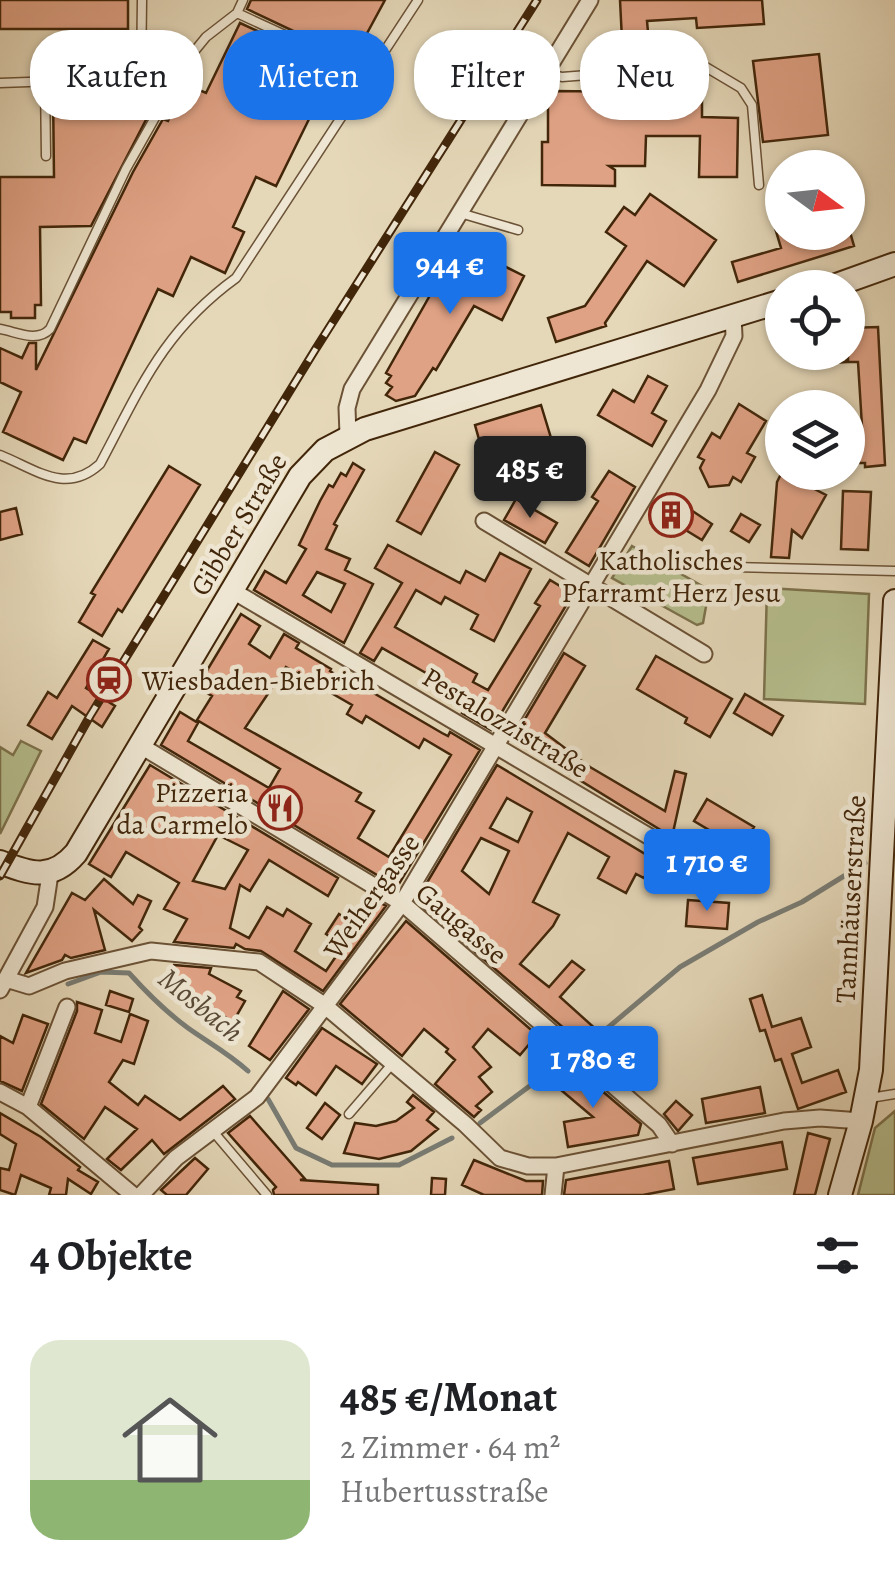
<!DOCTYPE html>
<html lang="de">
<meta charset="utf-8">
<style>
body{margin:0;font-family:Alegreya,serif;background:#f2f2f2;color:#202124;height:100vh;display:flex;flex-direction:column;font-size:38px;white-space:nowrap}
*{box-sizing:border-box;margin:0}
p{font-size:32px;color:#757577}
.icon{flex:none;width:55px;height:55px;fill:none;stroke:currentColor;stroke-width:2;stroke-linecap:round;stroke-linejoin:round}
.map{position:relative;height:1195px;overflow:hidden}
.side{display:flex;flex-direction:column;background:#fff;flex:1}
.side>*{flex:none}
.banner{position:absolute;left:30px;top:30px;width:835px;height:90px;display:flex;gap:20px}
.needle{width:65px;rotate:105deg}
.buttons{position:absolute;left:765px;top:150px;display:grid;gap:20px}
.buttons a{display:grid;place-items:center;width:100px;height:100px;border-radius:50%;background:#fff;box-shadow:0 2px 8px #0004;font-size:50px}
.price{position:absolute;translate:-50% -85px;padding:0 22px;border-radius:10px;background:#1a73e8;color:#fff;font-size:32px;line-height:65px;filter:drop-shadow(0 2px 5px #0008)}
.price::after{content:'';position:absolute;left:50%;top:60px;width:30px;height:22px;margin-left:-15px;background:inherit;clip-path:polygon(0 0,100% 0,50% 100%)}
.price.on{background:#222;color:#fff}
ul{padding:0;list-style:none}
li{display:flex;align-items:center;gap:30px;height:250px;padding:0 30px}
li span{display:grid;place-items:center;flex:none;width:280px;height:200px;border-radius:30px;color:#555}
li>.icon{margin-inline-start:auto}
span .icon{width:120px;height:120px;fill:#fffc;stroke-width:1}
li b{font-size:42px}
h2{display:flex;justify-content:space-between;align-items:center;height:120px;padding:0 30px;font-size:42px}
.pill{padding:0 35px;border-radius:40px;background:#fff;box-shadow:0 2px 8px #0004;font-size:35px;line-height:90px}
.pill.on{background:#1a73e8;color:#fff}
.map>svg:first-child{display:block}
.green{fill:#b6be8e;stroke:#7c724c;stroke-width:2.5}
.lines{fill:none;stroke-linecap:round;stroke-linejoin:round}
.stream{stroke:#797c74;stroke-width:5}
.building{fill:#e0a285;stroke:#42260a;stroke-width:2.5;fill-rule:evenodd}
.lane-casing{stroke:#6b5236;stroke-width:11}
.street-casing{stroke:#6b5236;stroke-width:19}
.secondary-casing{stroke:#42260a;stroke-width:26}
.lane{stroke:#eee6d2;stroke-width:8}
.street{stroke:#eee6d2;stroke-width:15}
.secondary{stroke:#eee6d2;stroke-width:22}
.rail-casing{stroke:#42260a;stroke-width:9}
.rail{stroke:#eee6d2;stroke-width:5;stroke-dasharray:15;stroke-linecap:butt}
.labels{text-anchor:middle;stroke-width:9;stroke-linejoin:round;paint-order:stroke}
.street-label{font-size:28px;fill:#42260a;stroke:#eee6d2}
.poi-label{font-size:28px;fill:#42260a;stroke:#eee6d2}
.water-label{font-size:30px;font-style:italic;fill:#594a36;stroke:#eee6d2}
</style>
<div class="map">
<svg width="895" height="1195" viewBox="0 0 895 1195">
<rect width="100%" height="100%" fill="#e5d8b9"/>
<filter id="stains"><feTurbulence type="fractalNoise" baseFrequency=".002" numOctaves="4"/><feColorMatrix values="0 0 0 0 .2 0 0 0 0 .09 0 0 0 0 .02 0 0 0 .5 -.17"/></filter>
<radialGradient id="worn" r=".72"><stop offset=".6" stop-color="#630" stop-opacity="0"/><stop offset="1" stop-color="#630" stop-opacity=".3"/></radialGradient>
<path class="green" d="M632,546L709,590L703,623L697,625L612,578Z
M767,588L869,594L865,704L764,699Z
M21,741L41,751L0,834V747L13,755Z
M895,1111V1195H858L875,1128Z"/>
<g class="lines">
<path class="stream" d="M68,984L101,972L129,973C147,993 166,1012 188,1028C209,1043 228,1053 248,1071
M592,1041L680,967L758,922L802,902L865,863
M268,1099L296,1148L332,1165H399L452,1138
M480,1123L562,1062"/>
</g>
<path class="building" d="M0,0H128V29H0Z
M251,0H385L332,98L346,62L344,55L247,9Z
M620,0H762L764,24L697,28L696,18L647,21L650,54L595,59L593,43L622,40Z
M240,23L329,64L314,100L325,111L323,115L313,111L276,186L256,177L233,227L244,232L225,273L191,257L173,296L158,289L86,443L74,438L63,460L3,432L21,392L0,382V348L22,358L29,343H36V370L133,172L163,119L168,121L185,84L206,93Z
M819,54L828,135L763,142L753,61Z
M643,84L702,85V117L738,118L737,177H699L700,136H646L645,166H609L615,170V186L542,185V142H548V98L555,91L643,92Z
M153,89L141,108L150,112L91,226L40,227L41,305H35V318H11V312H0V177H54L53,91Z
M650,194L716,240L684,286L647,261L605,323L606,326L556,342L548,318L585,306L626,246L606,232L624,207L635,215Z
M782,196V232H850L854,246L738,282L732,262L781,248L767,201Z
M460,244L524,276L502,320L474,306L436,370L433,368L415,396L396,401L386,395L392,387L386,383L391,376L386,373L433,290L436,292Z
M878,327L885,465L865,467V463H849L848,427L862,426L858,362H848V328Z
M797,352H846V362L798,365Z
M648,376L667,386L652,413L666,421L652,446L598,415L613,390L634,402Z
M739,404L766,421L747,453L755,457L741,482L733,477L729,485L709,487L700,468L704,460L698,457L712,433L720,438Z
M541,405L551,438L484,457L475,425Z
M435,452L459,465L421,534L397,521Z
M353,463L364,470L334,524L337,526L326,549L350,559L345,570L373,584L344,643L254,590L265,571L286,583L306,549L299,545L320,501L329,485L333,487L341,473L346,476ZM317,572L345,584L331,612L303,595Z
M169,466L200,485L122,612L118,609L102,636L79,622L95,595L91,593Z
M609,471L635,487L589,566L566,552L598,501L592,497Z
M782,472H800L807,477L803,483L826,495L802,538L792,530L789,558L771,557L777,482Z
M843,491L871,492L868,550L841,549Z
M667,494L712,524L702,540L679,526L674,536L651,523Z
M516,499L557,523L545,543L504,520Z
M16,508L22,534L0,540V512Z
M741,514L760,525L749,542L731,531Z
M388,545L460,583L466,571L485,581L500,553L531,569L494,641L471,629L478,615L445,597L441,604L416,590L395,627L477,674L473,682L488,690L540,606L535,603L550,580L573,594L491,730L462,713L470,700L440,681L382,648L374,661L360,653L402,583L375,568Z
M241,614L260,626L249,644L270,658L284,634L299,643L296,648L331,669L330,671L344,680L346,677L442,733L448,736L450,732L480,750L397,887L161,745L180,712L198,723L188,741L269,788L280,769L197,720L212,696L197,687ZM286,667L352,705L347,714L362,723L366,716L419,748L424,739L451,755L389,857L358,838L374,811L356,801L361,793L245,728Z
M93,640L109,649L86,688L115,706L102,727L72,706L52,739L28,725L48,692L57,698Z
M564,653L585,666L545,733L590,767L665,811L675,771L686,774L672,837L513,739Z
M656,656L732,699L710,737L685,723L687,718L637,689Z
M745,694L783,716L772,735L734,713Z
M150,765L338,878L328,896L269,860L250,891L240,885L230,928L249,938L267,907L283,916L287,909L311,924L295,951L326,971L343,946L326,934L339,914L351,922L367,895L386,906L323,991L261,951L245,949L236,944L234,948L174,942L187,919L164,909L179,883L126,852L111,877L89,864ZM218,835L248,850L225,889L193,881Z
M497,765L655,860L644,878L636,874L626,893L598,878L609,857L568,833L533,902L559,915L553,926L520,964L549,987L572,961L584,970L560,997L599,1032L593,1037L624,1064L616,1073L416,901ZM507,798L532,812L518,842L490,828ZM481,838L509,851L489,894L462,871Z
M707,799L754,827L741,849L694,821Z
M104,879L133,904L138,895L151,901L139,927L142,930L132,941L94,910L105,950L71,958L65,955L62,960L26,973L72,893L85,900Z
M688,900L729,903L727,929L686,926Z
M406,921L537,1035L520,1055L488,1029L473,1047L491,1067L479,1077L492,1092L476,1106L481,1110L474,1117L435,1084L455,1060L446,1052L448,1049L424,1029L402,1056L340,1004Z
M174,965L211,968L209,974L241,991L237,997L245,1001L233,1022L225,1017L223,1021L181,1001L188,981L170,978Z
M110,991L133,999L129,1012L106,1005Z
M283,991L309,1009L270,1060L249,1046Z
M762,995L772,1027L801,1018L811,1047L792,1054L802,1083L838,1070L846,1092L798,1109L781,1059L775,1061L765,1030L760,1031L750,999Z
M77,1002L102,1010L95,1033L121,1042L130,1014L148,1021L134,1064L123,1060L109,1082L138,1105L145,1096L180,1120L223,1086L235,1099L164,1154L152,1140L121,1170L107,1159L137,1129L105,1107L84,1139L41,1104L77,1011Z
M23,1015L48,1024L22,1091L0,1081V1036L13,1043Z
M322,1028L377,1064L362,1084L336,1066L316,1095L298,1082L296,1085L286,1078Z
M568,1062L641,1124L638,1135L568,1147L564,1122L593,1117L548,1079Z
M760,1087L765,1113L706,1123L702,1099Z
M413,1095L434,1112L427,1120L438,1129L411,1151L379,1159L344,1153L355,1123L376,1126L396,1121L414,1108L407,1102Z
M676,1101L692,1115L678,1131L664,1114Z
M325,1103L340,1115L322,1139L307,1128Z
M0,1113L41,1137L80,1167L78,1170L98,1182L91,1194L68,1179L66,1195H49L51,1188L21,1175L15,1195L0,1190V1168L9,1170L16,1144L0,1134Z
M250,1116L305,1179L300,1180L378,1185V1195H274L273,1190L276,1187L228,1133Z
M808,1133L830,1139L815,1195H794Z
M782,1142L787,1169L698,1184L693,1158Z
M195,1158L208,1169L186,1195H167L161,1190Z
M474,1160L526,1181H543L542,1195H484L462,1185Z
M669,1161L674,1189L643,1195H564L566,1180Z
M432,1178L446,1179L445,1195H431Z"/>
<g class="lines">
<g class="lane-casing">
<path id="lane" d="M243,0L237,13L339,60L321,100L344,114
M547,73L562,77L704,66L741,88L752,105L759,185
M45,81L46,156
M0,83L141,78L142,0
M460,213L518,230
M0,329C17,332 37,343 50,329L126,169L188,59L206,37L237,13
M0,455C37,470 66,495 100,464C141,387 163,331 236,278L418,0
M733,567L895,571
M870,1098L895,1094
M349,1114L393,1063
M211,1129L267,1195"/>
</g>
<g class="street-casing">
<path id="street" d="M348,435L347,408L352,389L590,0
M484,521L704,654
M233,591L701,867
M141,746L402,903L659,1125L672,1144
M6,979L29,986L65,971L151,951L259,962L324,1005L465,1124L500,1158L528,1166H556L784,1121L820,1118L861,1121
M0,990L45,907L50,874
M0,1092L28,1107L133,1195
M28,1107L67,1007
M141,1195L176,1158L257,1097L402,903L708,390L734,336L733,316
M553,1195L556,1166"/>
</g>
<g class="secondary-casing">
<path id="secondary" d="M828,288L895,264
M0,862C31,874 52,881 76,853L300,476L325,450L365,429L782,301
M840,1195L861,1121L871,1070L895,601"/>
</g>
<use href="#lane" class="lane"/>
<use href="#street" class="street"/>
<use href="#secondary" class="secondary"/>
<g class="rail-casing">
<path id="rail" d="M0,876L90,716L315,350L537,0"/>
</g>
<use href="#rail" class="rail"/>
</g>
<defs>
<g id="building-ring" transform="scale(2.25)"><circle r="9.5" fill="#eee6d2" stroke="#8f2418" stroke-width="1.5"/><path d="M-4-6H4V6H1V3H-1V6H-4ZM-2.5-4.3h1.7v1.8h-1.7ZM.8-4.3h1.7v1.8H.8ZM-2.5-1h1.7V.8h-1.7ZM.8-1h1.7V.8H.8Z" fill="#8f2418"/></g>
<g id="station-ring" transform="scale(2.25)"><circle r="9.5" fill="#eee6d2" stroke="#8f2418" stroke-width="1.5"/><path d="M-3-6H3Q5-6 5-4V2Q5 4 3 4L4.5 6H3L1.5 4h-3L-3 6H-4.5L-3 4Q-5 4-5 2V-4Q-5-6-3-6ZM-3.5-4v3h7v-3ZM-3.5 1v1.5H-2V1ZM2 1v1.5H3.5V1Z" fill="#8f2418"/></g>
<g id="restaurant-ring" transform="scale(2.25)"><circle r="9.5" fill="#eee6d2" stroke="#8f2418" stroke-width="1.5"/><path d="M-5-6h1v4h1v-4h1v4h1v-4h1v5L-1.5 .5V6h-2V.5L-5-1ZM5-6V6H3V1.5H1.5Q1.5-4 5-6Z" fill="#8f2418"/></g>
</defs>
<g fill-rule="evenodd">
<use href="#building-ring" x="671" y="515"/>
<use href="#station-ring" x="109" y="680"/>
<use href="#restaurant-ring" x="280" y="808"/>
</g>
<g class="labels">
<g class="street-label">
<text transform="translate(238 524) rotate(-59)" y="10">Gibber Straße</text>
<text transform="translate(506 722) rotate(31)" y="10">Pestalozzistraße</text>
<text transform="translate(371 896) rotate(-55)" y="10">Weihergasse</text>
<text transform="translate(850 899) rotate(-87)" y="10">Tannhäuserstraße</text>
<text transform="translate(462 923) rotate(40)" y="10">Gaugasse</text>
</g>
<g class="poi-label">
<text x="671" y="570">Katholisches<tspan x="671" dy="32">Pfarramt Herz Jesu</tspan></text>
<text x="142" y="690" text-anchor="start">Wiesbaden-Biebrich</text>
<text x="248" y="802" text-anchor="end">Pizzeria<tspan x="248" dy="32">da Carmelo</tspan></text>
</g>
<g class="water-label">
<text transform="translate(201 1005) rotate(39)" y="10">Mosbach</text>
</g>
</g>
<rect width="100%" height="100%" filter="url(#stains)"/>
<rect width="100%" height="100%" fill="url(#worn)"/>
</svg>
<div class="buttons">
<a><svg class="needle" viewBox="-14 -14 28 28"><path d="M0-13l5 13h-10z" fill="#e53935"/><path d="M0 13l5-13h-10z" fill="#757577"/></svg></a>
<a><svg class="icon" aria-label="locate" viewBox="0 0 24 24"><circle cx="12" cy="12" r="6"/><path d="M12 2v4M12 18v4M2 12h4M18 12h4"/></svg></a>
<a><svg class="icon" aria-label="layers" viewBox="0 0 24 24"><path d="M12 4l9 5-9 5-9-5zM3 14l9 5 9-5"/></svg></a>
</div>
<b class="price" style="left:450px;top:317px">944 €</b>
<b class="price on" style="left:530px;top:521px">485 €</b>
<b class="price" style="left:707px;top:914px">1 710 €</b>
<b class="price" style="left:593px;top:1111px">1 780 €</b>
<div class="banner">
<a class="pill">Kaufen</a>
<a class="pill on">Mieten</a>
<a class="pill">Filter</a>
<a class="pill">Neu</a>
</div>
</div>
<section class="side">
<h2>4 Objekte<svg class="icon" aria-label="filters" viewBox="0 0 24 24"><path d="M4 7h16M4 17h16"/><circle cx="9" cy="7" r="2"/><circle cx="15" cy="17" r="2"/></svg></h2>
<ul>
<li><span style="background:linear-gradient(#dfe7d0 70%,#8fb573 0)"><svg class="icon" aria-label="home" viewBox="0 0 24 24"><path d="M3 11l9-7 9 7M6 9v11h12V9"/></svg></span><div><b>485 €/Monat</b><p>2 Zimmer · 64 m²</p><p>Hubertusstraße</p></div></li>
</ul>
</section>
